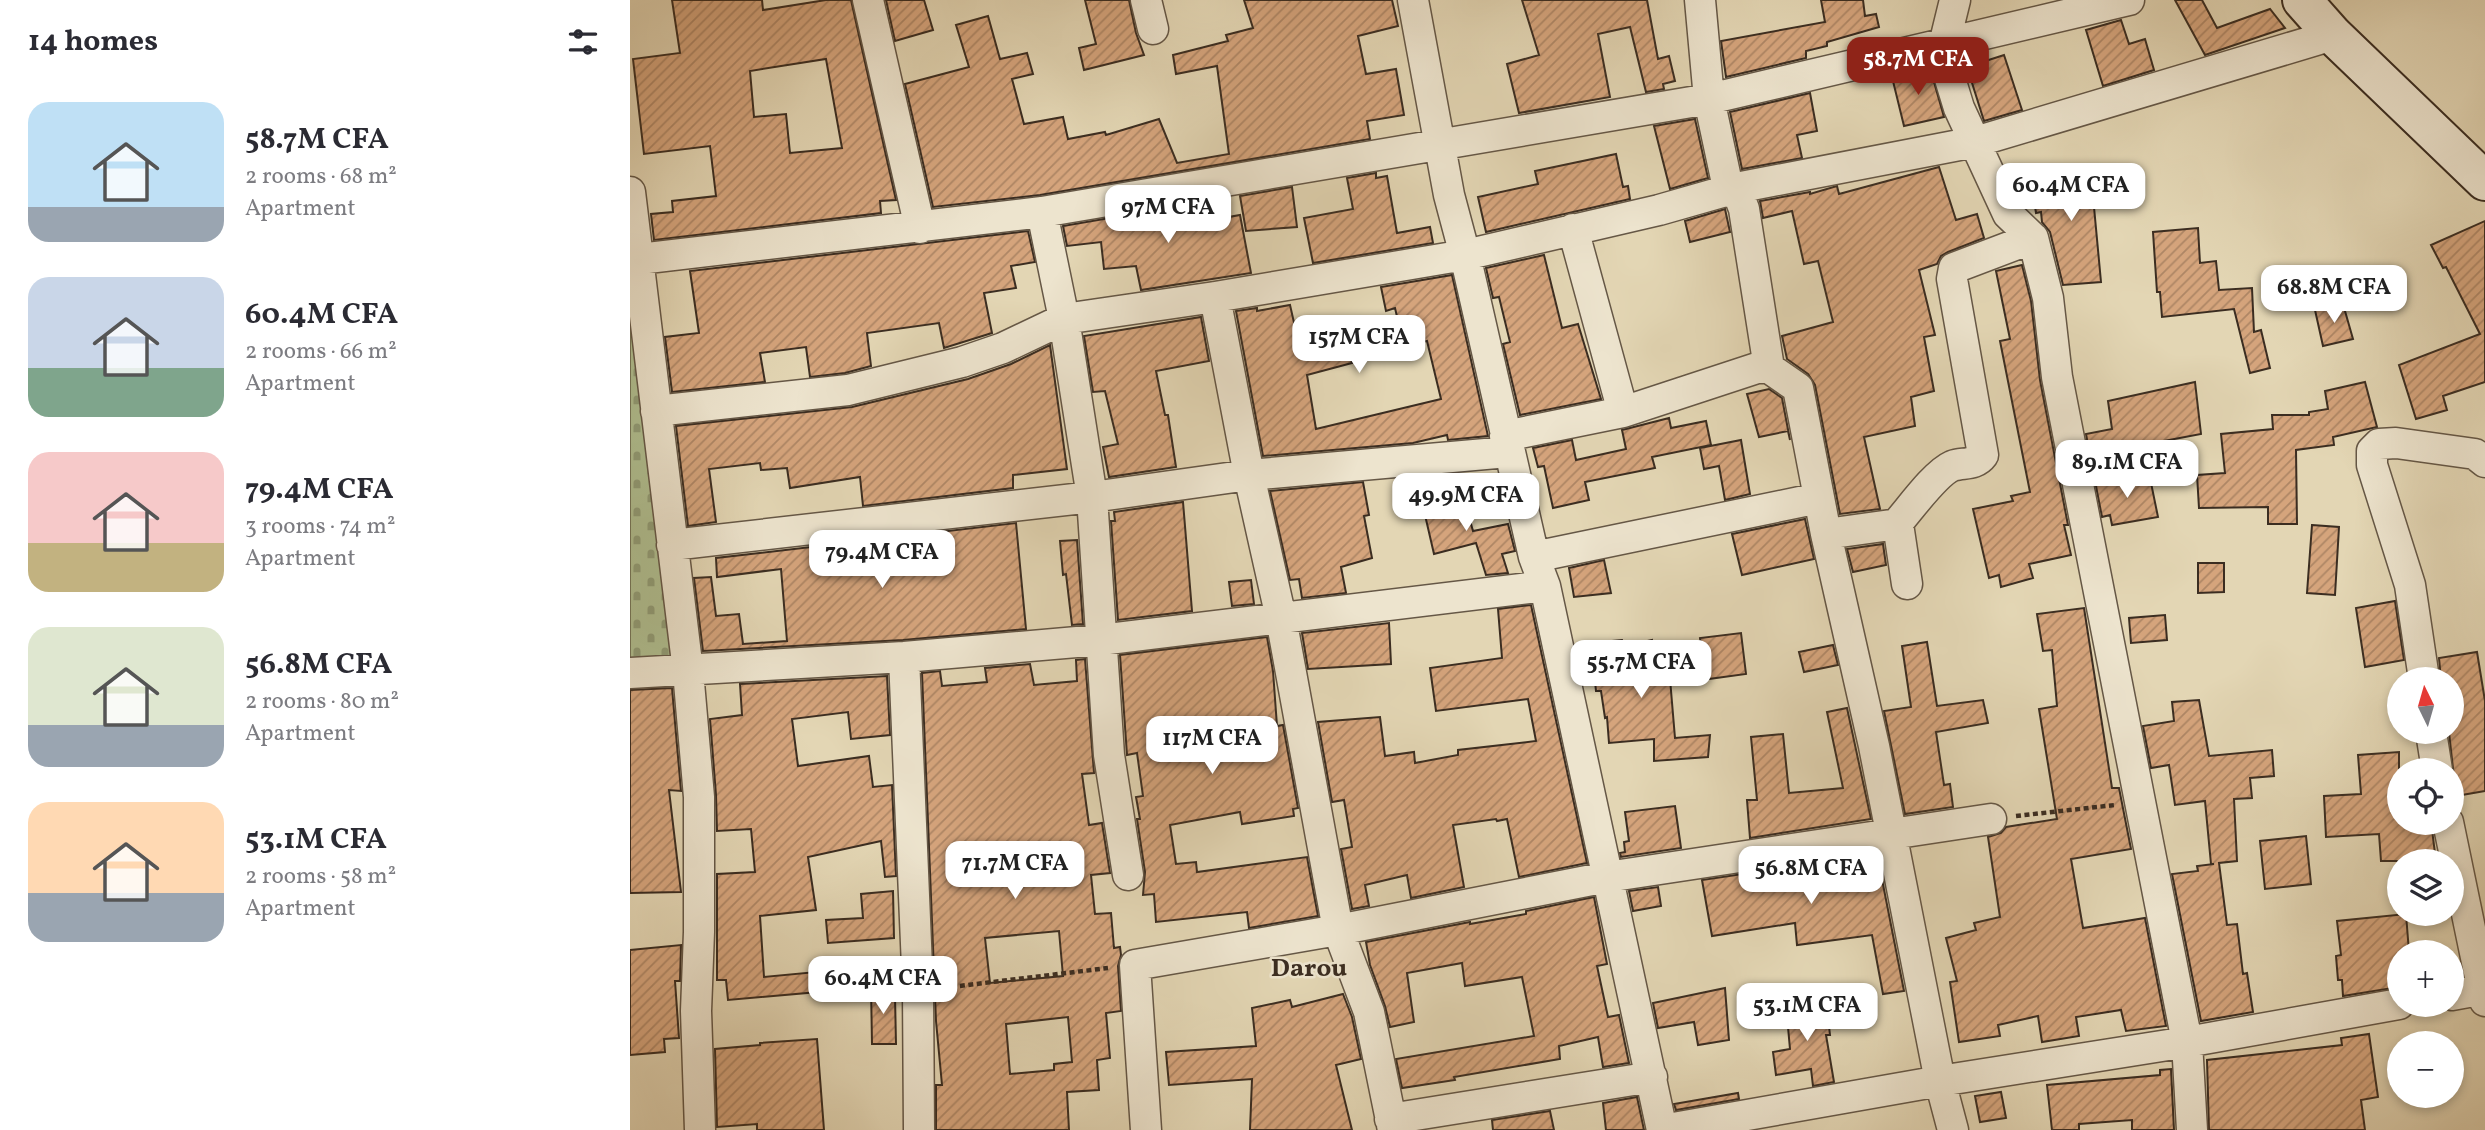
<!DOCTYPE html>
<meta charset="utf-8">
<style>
body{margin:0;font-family:Vollkorn,serif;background:#f2f2f3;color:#2b2b33;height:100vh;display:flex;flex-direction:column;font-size:26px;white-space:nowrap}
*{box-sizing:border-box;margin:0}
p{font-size:23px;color:#7c7c81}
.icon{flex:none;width:38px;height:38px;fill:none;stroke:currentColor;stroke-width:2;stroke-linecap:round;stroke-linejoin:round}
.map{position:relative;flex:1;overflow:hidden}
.panel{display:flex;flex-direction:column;background:#fff;width:630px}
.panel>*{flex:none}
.needle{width:46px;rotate:355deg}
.fabs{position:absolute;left:1757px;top:667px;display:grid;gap:14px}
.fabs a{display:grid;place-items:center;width:77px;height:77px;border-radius:50%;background:#fff;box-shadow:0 4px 10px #0003;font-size:35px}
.price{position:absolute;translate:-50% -60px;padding:0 16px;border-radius:14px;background:#fff;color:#222;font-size:23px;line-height:46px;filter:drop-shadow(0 2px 4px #0008)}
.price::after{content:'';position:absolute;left:50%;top:42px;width:21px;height:16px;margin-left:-10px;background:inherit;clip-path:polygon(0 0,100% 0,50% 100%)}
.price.on{background:#8f2418;color:#fff}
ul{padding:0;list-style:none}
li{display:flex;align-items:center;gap:21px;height:175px;padding:0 28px}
li span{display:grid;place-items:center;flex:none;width:196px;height:140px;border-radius:21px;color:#555}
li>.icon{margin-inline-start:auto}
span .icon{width:84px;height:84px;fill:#fffc;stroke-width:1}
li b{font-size:30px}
h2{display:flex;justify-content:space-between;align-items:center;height:84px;padding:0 28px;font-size:30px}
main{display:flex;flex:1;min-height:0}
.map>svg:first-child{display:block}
.cemetery{fill:url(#cemetery-stones);stroke:#757658;stroke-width:2}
.building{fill:url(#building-hatch);stroke:#3b2d21;stroke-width:2;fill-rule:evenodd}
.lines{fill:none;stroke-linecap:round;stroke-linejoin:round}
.street-casing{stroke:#655746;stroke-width:33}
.secondary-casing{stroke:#3b2d21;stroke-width:42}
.path{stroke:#3b2d21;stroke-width:4.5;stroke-dasharray:5 3.5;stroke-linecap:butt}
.street{stroke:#ede4ce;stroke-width:30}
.secondary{stroke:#ede4ce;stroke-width:38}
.labels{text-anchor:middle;stroke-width:5;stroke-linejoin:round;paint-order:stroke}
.neighbourhood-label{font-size:26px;font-weight:bold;fill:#3b2d21;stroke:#ede4ce}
</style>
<main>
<section class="panel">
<h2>14 homes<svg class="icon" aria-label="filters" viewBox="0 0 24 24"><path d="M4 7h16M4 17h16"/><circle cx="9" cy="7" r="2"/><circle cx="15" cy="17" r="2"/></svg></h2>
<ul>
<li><span style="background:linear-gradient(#bfe0f5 75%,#9aa5b1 0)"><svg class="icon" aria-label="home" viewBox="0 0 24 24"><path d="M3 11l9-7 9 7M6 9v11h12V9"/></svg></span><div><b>58.7M CFA</b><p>2 rooms · 68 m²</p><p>Apartment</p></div></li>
<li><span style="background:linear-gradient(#c9d6e8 65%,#7fa58c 0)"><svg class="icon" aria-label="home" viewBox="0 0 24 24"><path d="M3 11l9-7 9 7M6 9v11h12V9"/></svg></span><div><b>60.4M CFA</b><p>2 rooms · 66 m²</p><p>Apartment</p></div></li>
<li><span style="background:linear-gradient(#f6c9c9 65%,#c2b280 0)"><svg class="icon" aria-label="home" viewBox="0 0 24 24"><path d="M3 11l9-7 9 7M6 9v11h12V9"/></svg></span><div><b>79.4M CFA</b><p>3 rooms · 74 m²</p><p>Apartment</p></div></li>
<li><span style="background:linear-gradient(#dfe7d0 70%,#9aa5b1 0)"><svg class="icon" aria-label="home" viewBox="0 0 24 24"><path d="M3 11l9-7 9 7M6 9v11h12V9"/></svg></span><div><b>56.8M CFA</b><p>2 rooms · 80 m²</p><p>Apartment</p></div></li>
<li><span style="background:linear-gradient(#ffd9b3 65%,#9aa5b1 0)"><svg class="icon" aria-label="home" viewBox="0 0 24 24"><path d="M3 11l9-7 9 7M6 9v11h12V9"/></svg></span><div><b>53.1M CFA</b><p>2 rooms · 58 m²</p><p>Apartment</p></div></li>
</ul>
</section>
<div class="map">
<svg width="1855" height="1130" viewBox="0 0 1855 1130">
<defs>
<pattern id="cemetery-stones" width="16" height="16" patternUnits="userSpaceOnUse" patternTransform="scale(1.75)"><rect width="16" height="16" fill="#afbe90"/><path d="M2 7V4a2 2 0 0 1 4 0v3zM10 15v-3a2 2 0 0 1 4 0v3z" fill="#909b75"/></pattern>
<pattern id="building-hatch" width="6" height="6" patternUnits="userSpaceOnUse" patternTransform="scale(1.75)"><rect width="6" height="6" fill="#d5a47c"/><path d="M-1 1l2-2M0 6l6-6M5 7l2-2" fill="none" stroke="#ae8665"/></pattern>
</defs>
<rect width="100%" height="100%" fill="#e3d6b4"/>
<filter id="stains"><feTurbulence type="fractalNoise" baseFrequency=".00286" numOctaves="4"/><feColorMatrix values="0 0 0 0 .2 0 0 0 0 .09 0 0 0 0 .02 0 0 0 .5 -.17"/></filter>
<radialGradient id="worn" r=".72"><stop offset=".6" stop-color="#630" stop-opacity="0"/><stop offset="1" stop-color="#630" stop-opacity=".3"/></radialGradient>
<path class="cemetery" d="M0,242L52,663L0,664Z"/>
<path class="building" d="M42,0H132L133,10L196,0H221L266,200L250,201L251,213L24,240L21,214L43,212L42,201L86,196L80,146L14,154L3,59L50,53ZM196,59L212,148L160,153L156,114L124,117L120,71Z
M256,0H294L303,30L265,41Z
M455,0H499L506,33L514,55L454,70L449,48L466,44Z
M614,0H762L768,26L728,36L736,74L766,69L774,115L737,121L740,139L410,195L303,207L275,84L339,67L326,25L358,16L370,59L397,53L403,74L382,79L394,124L433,117L438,139L475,132L476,135L529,119L547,163L599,154L587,66L546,74L543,55L598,41L596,35L623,28Z
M892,0H1017L1028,59L1039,56L1045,81L1033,84L1034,89L1016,92L1000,27L968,34L980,97L889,113L877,64L909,55Z
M1191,0H1233L1235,16L1246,14L1249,27L1197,42V46L1176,51V58L1096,77L1091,41L1195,22Z
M1545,0H1572L1587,28L1640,9L1655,28L1575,55Z
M1491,20L1499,44L1515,39L1524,70L1473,86L1456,30Z
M1374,55L1392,110L1354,121L1337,67Z
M1300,68L1314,117L1274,126L1262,77Z
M1180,93L1187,131L1167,135L1172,158L1112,169L1100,112Z
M1065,119L1078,178L1040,189L1024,126Z
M986,154L993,187L998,186L1000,199L856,232L848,197L908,184L905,171Z
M1309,167L1326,220L1347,214L1354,238L1318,252L1311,256L1307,264L1289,270L1305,335L1294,337L1304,391L1281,397L1285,426L1234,437L1250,509L1210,514L1185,385L1178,374L1157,359L1152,336L1203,322L1188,261L1174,264L1162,211L1133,218L1130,201L1180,192V194L1207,186L1209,194Z
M1465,170L1469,206L1464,207L1471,282L1433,285L1420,232L1412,222L1411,212L1406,213L1401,180Z
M746,173V178L757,176L767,233L800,227L803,243L683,263L674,218L723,209L717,178Z
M662,187L667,227L616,231L610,196Z
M567,203L571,222L610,215L621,273L511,290L506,266L474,269L471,242L437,246L433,226Z
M1095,209L1100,232L1060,242L1055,221Z
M1855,221V382L1813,396L1817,410L1786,419L1769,365L1850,334L1816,267L1813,268L1801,245Z
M1568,228L1570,263L1586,261L1589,290L1622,288L1624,332L1631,330L1640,368L1620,373L1604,309L1532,317L1530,292H1527L1523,232Z
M398,231L405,262L381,266L386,288L354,293L362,333L314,348L309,323L237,333L241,366L215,373L180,377L176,347L130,353L135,382L42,392L35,337L69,333L60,271Z
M914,255L932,328L948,324L971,399L890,415L873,344L880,342L869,297L863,298L856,268Z
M1392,265L1401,301L1410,380L1438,525H1434L1441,555L1399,564L1403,578L1371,587L1369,575L1359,578L1343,509L1383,501L1381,496L1400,492L1370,341L1380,339L1366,271Z
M822,275L858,436L818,440L817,435L783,443L633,456L606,311L627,308V311L660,305L665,327L713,317L722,363L677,375L686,429L811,399L797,341L792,342L790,333L772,338L765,308L756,311L751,287Z
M1713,304L1723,339L1693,346L1685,310Z
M571,317L579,361L526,371L535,415H538L546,467L479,477L473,447L488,444L475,391L463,392L454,336Z
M420,345L437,469L383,475V488L233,506L230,477L160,488L157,468L131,470L130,463L79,469L86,522L58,526L46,426L222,407L338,379L381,364Z
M1565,382L1571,434L1460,455L1456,434L1482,429L1478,401Z
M1735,382L1747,427L1703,437L1704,445L1666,450L1667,524H1638V507L1569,508L1567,475L1595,473L1591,434L1643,429L1642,415H1679V412L1698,409L1695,391Z
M1139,389L1152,398L1160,440L1158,431L1129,437L1117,394Z
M1039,418L1041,428L1076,421L1081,445L1022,457L1025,468L955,482L959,500L923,508L914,466L908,467L903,448L942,440L946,460L996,449L992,430Z
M1111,440L1120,494L1095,500L1089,466L1074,469L1070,448Z
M1520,478L1528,517L1482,525L1480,515L1472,517L1465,481Z
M733,482L739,515L734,516L742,558L711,567L716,593L672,598L669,579L660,580L640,491Z
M832,492L843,531L878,524L885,551L872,554L878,573L856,575L846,543L804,554L792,502Z
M553,502L562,611L488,620L481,521H485L484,512Z
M1175,519L1184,559L1112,575L1102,534Z
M386,523L396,629L273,640L73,651L64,578L81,577L86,616L109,614L113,644L157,641L151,569L87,577L86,558Z
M1682,525L1709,527L1705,595L1677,593Z
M447,540L453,624L442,625L436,574L433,575L430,541Z
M1253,544L1256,565L1223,572L1217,549Z
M974,560L981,593L944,597L939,568Z
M1568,563H1594V592L1568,593Z
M621,580L624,604L602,606L599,582Z
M1765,601L1774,660L1735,667L1726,608Z
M901,605L957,863L889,877L877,819L867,821L866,819L823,825L834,887L781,898L777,875L735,885L739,906L722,909L711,849L722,847L714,800L702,802L688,722L750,717L755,756L784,752L785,763L828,755V750L906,741L898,699L806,711L800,668L872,658L868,609Z
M1454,608L1482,788H1489L1501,849L1441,859L1453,928L1515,918L1536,1026L1496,1031L1491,1010L1446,1017L1449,1036L1412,1042L1408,1016L1368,1025L1370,1036L1329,1042L1320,982L1327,981L1316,938L1346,930L1344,923L1370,917L1358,837L1371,833L1376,827L1427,819L1409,709L1427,706L1422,650L1413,651L1407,614Z
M1535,615L1537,640L1501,643L1499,618Z
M759,623L761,664L678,669L672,633Z
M1111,633L1116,674L1064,681V654L1072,653L1070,638Z
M637,637L643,671L647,726L653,725L668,808L663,809L664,816L612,824L610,812L540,825L546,864L566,862L567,872L677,857L688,916L619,928L617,912L526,922L524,894L513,895L515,872L507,819H510L506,797L513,796L507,753L497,755L490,655Z
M992,640L994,646L1022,640L1025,669L1039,667L1045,738L1080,735L1078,757L1024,761V739L979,743L977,717L975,718L971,691H966L961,643Z
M1297,642L1307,706L1353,700L1358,723L1306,732L1314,785L1320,784L1323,807L1275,814L1254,711L1281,707L1272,646Z
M1203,645L1208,665L1174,672L1169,652Z
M1847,652L1855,701V791L1826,796L1819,732H1822V679H1811L1809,658Z
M455,659L464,773L452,774L459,825L472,823L480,873L461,875L465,914L481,913L484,948L490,947L491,955L488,966L491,1011L476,1013L480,1058L467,1060L469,1090L437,1092L439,1130H306V1085H312L306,1021L292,673L310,671L312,686L357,682L355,668L400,664L404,685L447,681L446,660ZM429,931L433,976L360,983L355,938ZM438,1017L442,1062L424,1064V1070L380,1074L376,1024Z
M257,676L260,735L221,739L218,712L162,719L168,766L239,756L243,787L262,785L266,876L255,877L251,841L178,857L186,910L130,916L134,977L186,972L188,992L98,1000L96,980H87V874L125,872L121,829L87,831L86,795L80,719L112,715L110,684Z
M42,688L51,791L39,790L51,892L0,893V690Z
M1569,700L1579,756L1642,750L1644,776L1620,778L1622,798L1604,799L1607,861L1589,863L1597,925L1607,924L1613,974L1617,973L1623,1012L1571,1021L1542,874L1568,871L1567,866L1584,864H1581L1575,801L1545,805L1539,765L1521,768L1513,726L1544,721L1542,702Z
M1217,708L1241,819L1120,838L1117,800H1127L1121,737L1153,734L1159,793L1213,788L1197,712Z
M1769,752V822H1801L1806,861H1751L1749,834L1696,837L1694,796L1731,794L1728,755Z
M1045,806L1051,848L991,857L990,853L995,852L994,842L999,841L995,812Z
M1676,836L1681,884L1635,889L1630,841Z
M1247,854L1274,991L1253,994L1242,935L1167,945L1165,923L1082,936L1072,880Z
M1028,887L1031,906L1003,911L999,891Z
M263,891L264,938L198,943L196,920L233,918L231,894Z
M964,897L977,964L967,966L978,1017L989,1015L999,1063L973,1067L968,1037L929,1046L930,1059L824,1077L825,1080L772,1088L766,1059L904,1036L892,977L835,986L832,963L777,973L784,1022L760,1027L755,1006L740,965L736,942L840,922V924L896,914V911Z
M1776,914L1779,952H1769V987L1713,996L1712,980H1708L1706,956L1711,955L1707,921Z
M51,945L50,981H45L49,1038L34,1039L35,1052L0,1055V950Z
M241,986H261V996H265L266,1044H242Z
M1095,988L1099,1040L1068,1045L1064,1022L1028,1028L1023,1003Z
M713,994L722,1017L731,1059L706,1065L722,1130H620L622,1079L539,1085L536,1052L626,1046L622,1008L660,1000L662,1007Z
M1196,1001L1200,1035H1196L1204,1082L1183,1086L1181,1069L1146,1075L1143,1052L1160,1049L1156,1005Z
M1739,1034L1748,1097L1731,1100L1735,1130H1579L1577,1060L1712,1045L1711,1038Z
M187,1039L194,1130H127V1124L87,1127L85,1049L130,1045V1043Z
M1541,1069L1544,1130H1502V1120L1449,1124V1130H1422L1417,1085L1530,1075V1070Z
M1371,1092L1376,1118L1350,1122L1345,1096Z
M1108,1093L1109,1099L1046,1110L1044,1104Z
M1007,1097L1014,1130H976L973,1103Z
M920,1111L924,1130H863L862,1120Z"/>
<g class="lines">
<g class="street-casing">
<path id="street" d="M238,0L290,228
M516,0L523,29
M783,0L819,195L835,255L904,557L915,586L1032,1130
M1070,0L1079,99L1098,188H1106L1114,209L1139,368
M1325,0L1314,45L1318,72L1329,108L1378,214L1403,238L1418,298L1427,377L1557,1042L1562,1130
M0,192L58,671L69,797V932L66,1011L70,1130
M412,212L434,319L462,497L479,755L498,875
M943,229L993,412
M9,259L412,212L1079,99L1499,0
M585,297L619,475L651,618L708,930L739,1012L763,1130
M26,411L218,390L332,362L373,348L434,319L585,297L835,255L1029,210L1106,188L1345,142L1703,35
M875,436L993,412L1127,368H1139L1168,388L1196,534L1268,524
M1196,534L1244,746L1310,1081L1323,1130
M42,545L462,497L619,475L878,452
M904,557L1189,498
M1277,584L1268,524L1270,520C1282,506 1306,473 1322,466C1333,462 1345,466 1353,455L1322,279L1324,268L1403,238
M274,657L288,991L289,1130
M0,673L274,657L470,640L915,586
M1794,679L1780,585L1742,465V451L1749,444L1766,443L1845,454L1855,462
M1801,732L1807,770
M1818,822L1855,1001
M1822,995L1855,989
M760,1119L1022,1077
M516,1130L505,965L708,930L977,877L1361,819
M1032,1130L1310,1081L1557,1042L1769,1004"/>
</g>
<g class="secondary-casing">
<path id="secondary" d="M1672,0L1703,35L1855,181"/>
</g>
<path class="path" d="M1386,816L1485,805
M313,988L478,968"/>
<use href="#street" class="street"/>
<use href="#secondary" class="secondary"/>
</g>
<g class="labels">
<g class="neighbourhood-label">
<text x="679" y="976">Darou</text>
</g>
</g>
<rect width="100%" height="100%" filter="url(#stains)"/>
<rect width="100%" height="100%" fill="url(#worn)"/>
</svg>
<div class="fabs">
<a><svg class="needle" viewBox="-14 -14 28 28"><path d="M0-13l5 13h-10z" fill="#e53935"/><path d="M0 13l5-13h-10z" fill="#7c7c81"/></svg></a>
<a><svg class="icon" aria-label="locate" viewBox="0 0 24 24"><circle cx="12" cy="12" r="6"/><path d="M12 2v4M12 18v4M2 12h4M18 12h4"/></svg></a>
<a><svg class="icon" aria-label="layers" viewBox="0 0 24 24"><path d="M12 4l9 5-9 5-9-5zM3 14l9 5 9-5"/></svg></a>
<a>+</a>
<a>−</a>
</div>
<b class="price on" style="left:1288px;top:97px">58.7M CFA</b>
<b class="price" style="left:1441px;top:223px">60.4M CFA</b>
<b class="price" style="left:538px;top:245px">97M CFA</b>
<b class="price" style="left:1704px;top:325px">68.8M CFA</b>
<b class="price" style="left:729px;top:375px">157M CFA</b>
<b class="price" style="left:1497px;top:500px">89.1M CFA</b>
<b class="price" style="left:836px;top:533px">49.9M CFA</b>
<b class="price" style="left:252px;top:590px">79.4M CFA</b>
<b class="price" style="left:1011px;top:700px">55.7M CFA</b>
<b class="price" style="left:582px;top:776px">117M CFA</b>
<b class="price" style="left:385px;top:901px">71.7M CFA</b>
<b class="price" style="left:1181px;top:906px">56.8M CFA</b>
<b class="price" style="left:253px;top:1016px">60.4M CFA</b>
<b class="price" style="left:1177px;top:1043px">53.1M CFA</b>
</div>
</main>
